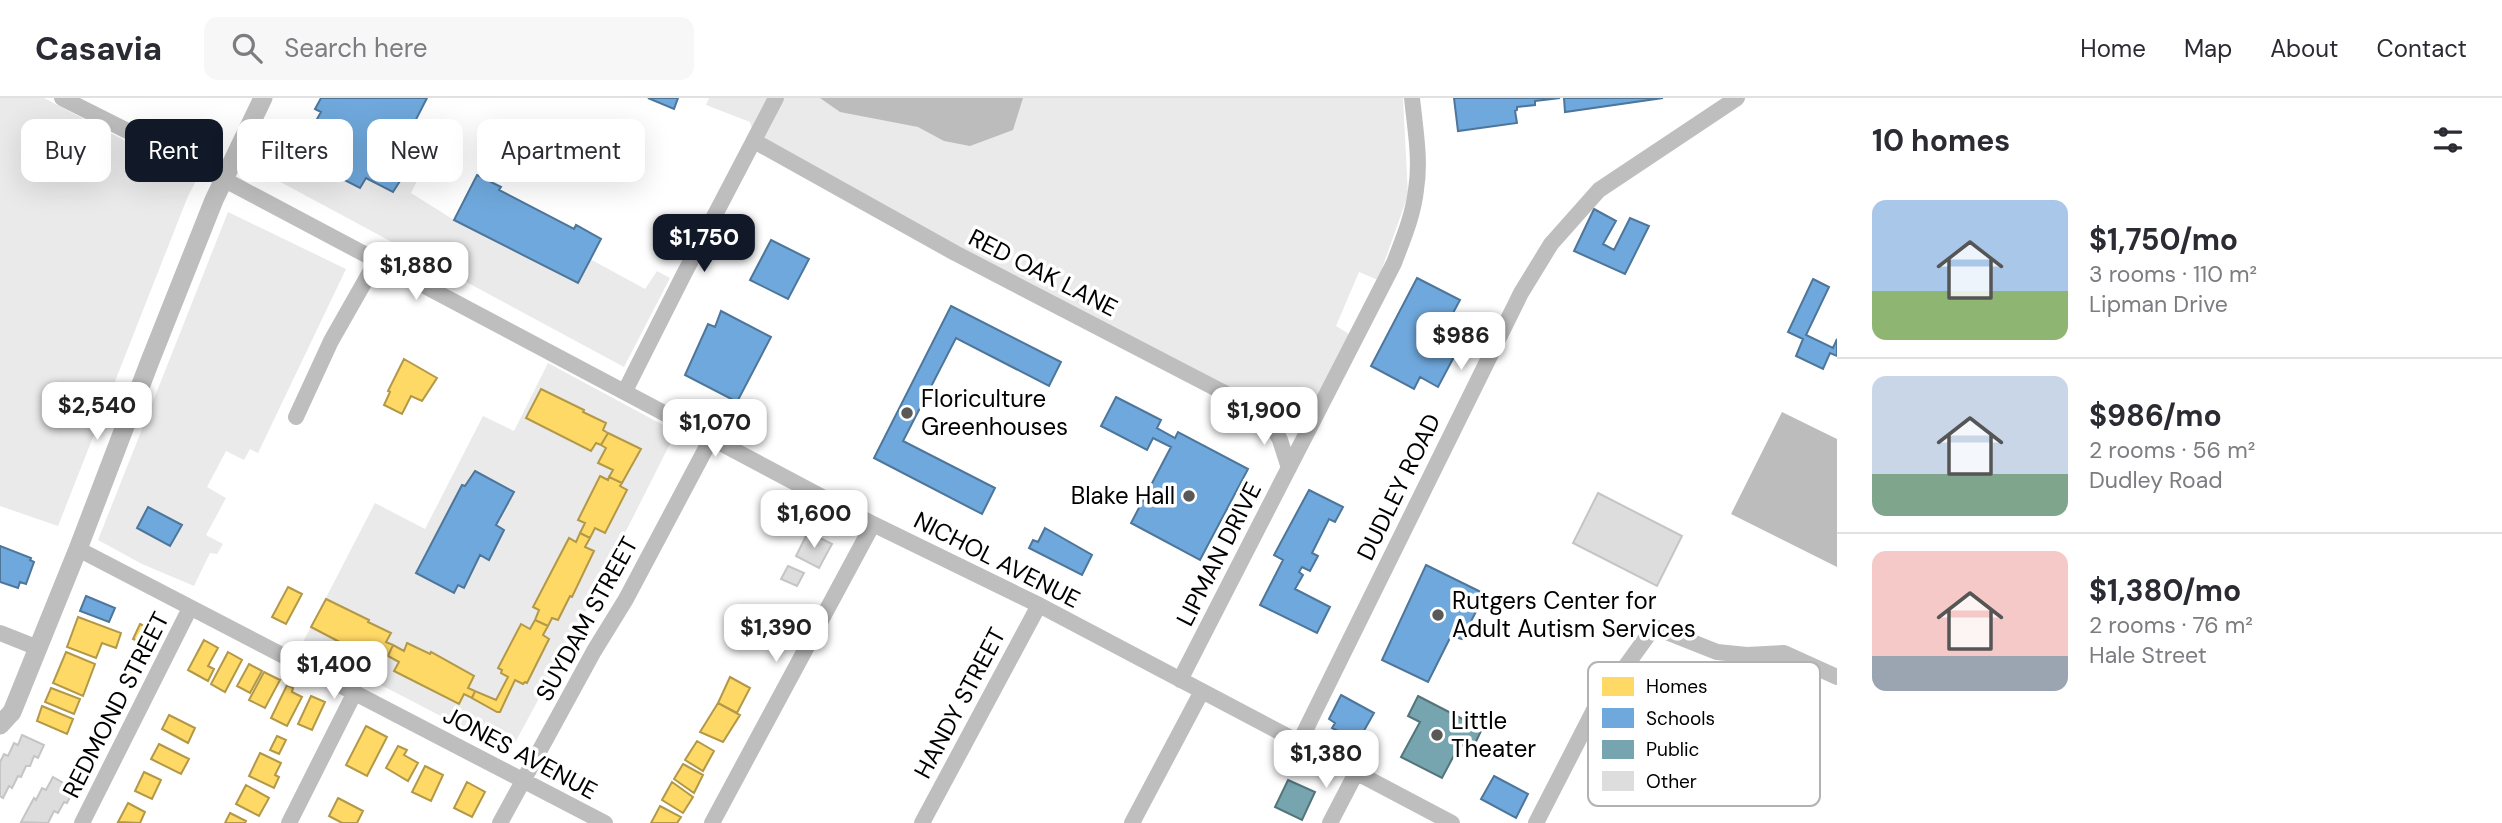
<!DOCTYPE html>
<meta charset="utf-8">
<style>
body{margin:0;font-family:"DM Sans",sans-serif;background:#f7f7f7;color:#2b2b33;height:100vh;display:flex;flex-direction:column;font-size:26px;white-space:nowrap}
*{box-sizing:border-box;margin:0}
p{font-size:23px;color:#7c7c81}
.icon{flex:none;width:38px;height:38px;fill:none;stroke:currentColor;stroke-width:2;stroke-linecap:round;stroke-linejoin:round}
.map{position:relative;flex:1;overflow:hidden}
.drawer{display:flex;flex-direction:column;background:#fff;width:665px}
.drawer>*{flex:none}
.top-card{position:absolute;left:21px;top:21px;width:665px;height:63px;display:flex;gap:14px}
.price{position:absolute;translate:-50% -60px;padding:0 16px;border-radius:14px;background:#fff;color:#222;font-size:23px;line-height:46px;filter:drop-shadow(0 2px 4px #0008)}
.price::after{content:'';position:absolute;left:50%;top:42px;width:21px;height:16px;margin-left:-10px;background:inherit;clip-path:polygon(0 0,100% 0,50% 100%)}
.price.selected{background:#111827;color:#fff}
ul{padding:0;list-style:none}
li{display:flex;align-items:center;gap:21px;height:175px;padding:0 35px}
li+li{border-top:2px solid #e1e1e2}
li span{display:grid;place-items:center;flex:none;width:196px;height:140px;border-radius:14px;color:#555}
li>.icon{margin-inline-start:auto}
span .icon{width:84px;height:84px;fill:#fffc;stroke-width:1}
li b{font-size:30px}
h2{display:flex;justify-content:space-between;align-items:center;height:84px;padding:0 35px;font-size:30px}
.tag{padding:0 24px;border-radius:14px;background:#fff;box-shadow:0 7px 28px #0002;font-size:24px;line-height:63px}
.tag.selected{background:#111827;color:#fff}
header{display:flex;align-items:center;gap:42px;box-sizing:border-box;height:98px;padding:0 35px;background:#fff;border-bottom:2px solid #e1e1e2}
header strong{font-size:33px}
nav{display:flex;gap:38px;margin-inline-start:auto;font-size:24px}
.search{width:490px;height:63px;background:#f7f7f7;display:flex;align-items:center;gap:18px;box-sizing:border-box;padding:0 24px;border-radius:14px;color:#7c7c81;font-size:26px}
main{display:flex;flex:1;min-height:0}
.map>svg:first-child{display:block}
.green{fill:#eaeaea}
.water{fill:#bcbcbc}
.homes{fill:#ffd966;stroke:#b29847;stroke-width:2}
.schools{fill:#6fa8dc;stroke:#4e769a;stroke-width:2}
.public{fill:#76a5af;stroke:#53747a;stroke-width:2}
.building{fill:#ddd;stroke:#c5c5c5;stroke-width:2}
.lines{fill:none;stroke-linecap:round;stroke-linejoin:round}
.minor{stroke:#bebebe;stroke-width:16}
.tertiary{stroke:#bebebe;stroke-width:19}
.poi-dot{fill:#595959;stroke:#fff;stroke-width:2.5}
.labels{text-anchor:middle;stroke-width:7;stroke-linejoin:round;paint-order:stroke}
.street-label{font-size:24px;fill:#000;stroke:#fff}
.poi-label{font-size:24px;fill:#000;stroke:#fff;text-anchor:start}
.key{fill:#fff;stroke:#b2b2b2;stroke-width:2}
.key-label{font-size:19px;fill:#000}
</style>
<header>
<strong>Casavia</strong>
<div class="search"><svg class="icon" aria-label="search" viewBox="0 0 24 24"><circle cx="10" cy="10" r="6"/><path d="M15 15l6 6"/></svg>Search here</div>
<nav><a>Home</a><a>Map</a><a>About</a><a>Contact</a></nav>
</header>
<main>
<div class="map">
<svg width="1837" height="725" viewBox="0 0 1837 725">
<rect width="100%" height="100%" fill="#fff"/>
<path class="green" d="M0,0H44L179,71L196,83L188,98L58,428L0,408Z
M709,0H1403L1408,97L1378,182L1359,174L1336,228L1351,237L1319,307L1267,317L754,39L750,24L706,7Z
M295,38L328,56L332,63L328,73L360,90L366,80L393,94L400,83L419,79L411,95L454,122L578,185L590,161L645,191L657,173L670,180L624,269L249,67L254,57L288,51Z
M228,114L346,171L258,355L250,351L244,362L226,353L207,389L226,400L206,437L223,446L217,456L210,455L194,488L142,466L98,442Z
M548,265L676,334L576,532L510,654L302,546L375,405L425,431L483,318L514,333Z"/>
<path class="water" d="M820,0H1023L1013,32L970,48L944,43L918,29L840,14Z
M1782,314L1837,341V469L1731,416Z"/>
<path class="homes" d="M404,261L437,280L422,303L411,298L402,316L384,307L390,294L388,293Z
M541,291L584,312L583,314L606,325L603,332L608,335L601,347L596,345L591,353L526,320Z
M608,335L641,351L622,385L609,379L613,372L598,365L606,350L601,347Z
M600,378L608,382L609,379L622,385L620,388L627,392L605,435L595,430L590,440L580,435L585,425L578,422Z
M580,435L590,440L585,449L594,453L572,499L570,498L558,522L552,520L548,528L535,522L539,512L533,509L569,440L576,444Z
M288,489L302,496L286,526L272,519Z
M326,501L369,522L368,524L391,535L386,544L393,547L388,558L380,554L376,563L311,529Z
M78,519L121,535L116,550L102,545L96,560L67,549Z
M535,522L548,528L543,537L549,541L527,585L525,584L523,586L515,582L500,614H497L472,600L475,593L496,602L508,579L501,575L502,572L498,570L521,526L530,531Z
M140,526L154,533L147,547L133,541Z
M204,542L218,550L208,568L214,571L208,583L188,572Z
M407,545L430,556L431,554L474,578L468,590L475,593L472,600L464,596L459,606L394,573L399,564L388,558L393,547L404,553Z
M66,554L95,566L83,598L53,585Z
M228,554L242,562L225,594L211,586Z
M126,565L138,570L133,581L121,576Z
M249,566L262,573L250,595L237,588Z
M264,574L280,582L265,610L249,602Z
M730,579L750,590L737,615L718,605Z
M287,587L293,590L292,594L302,599L287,628L271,620Z
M51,590L80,601L74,616L45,604Z
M311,598L325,604L312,632L298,626Z
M718,605L740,617L723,644L700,634Z
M42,608L73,621L67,636L37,623Z
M169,617L195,630L188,645L162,631Z
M366,628L387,639L367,678L346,667Z
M277,638L286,642L279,656L270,652Z
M697,643L714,653L703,673L685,662Z
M159,646L189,661L181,676L151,661Z
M398,648L407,652L404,657L418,665L408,683L386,670Z
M260,655L281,665L275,677L279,679L274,690L249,678Z
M683,666L703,677L694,695L674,681Z
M425,668L443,677L431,703L412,694Z
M144,674L161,682L152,701L135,693Z
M467,684L485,694L472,719L454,710Z
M672,684L693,699L683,715L662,702Z
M246,687L269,700L259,718L236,706Z
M338,700L363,713L357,725H342L329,718Z
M128,705L145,714L140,725L118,724Z
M660,708L681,719L677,725H651Z
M230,715L246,723L245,725H225Z"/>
<path class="schools" d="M321,0H427L405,43L394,37L386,52L423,71L419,79L400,83L393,94L366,80L360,90L327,73L332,63L326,60L328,56L304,44L321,14L315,11Z
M648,0H678L674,11Z
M1454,0H1560L1535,3V7L1517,9V12L1515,13L1517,25L1458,33Z
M1564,0H1663L1565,14Z
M477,77L501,89L499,92L574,131L576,127L601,141L578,185L454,122Z
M1594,111L1616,123L1603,146L1614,152L1630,120L1649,128L1625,176L1574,153Z
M771,142L809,161L788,201L750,182Z
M1417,180L1460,202L1453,215L1472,225L1438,289L1420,279L1414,291L1371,268Z
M1813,181L1829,189L1806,237L1833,250L1837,241V258L1830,255L1823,271L1796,258L1803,241L1788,234Z
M951,208L1061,264L1049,288L956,240L903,343L995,390L982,416L874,360Z
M721,213L771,239L737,304L685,277L708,226L715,229Z
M1116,299L1161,322L1157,330L1175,340L1178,334L1248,371L1200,462L1131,425L1171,349L1153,340L1147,352L1101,328Z
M475,373L514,394L496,427L504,432L489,462L480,457L464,490L458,487L454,495L416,475L462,387L465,388Z
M1309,392L1343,409L1335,424L1329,421L1312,455L1318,458L1310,473L1302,469L1299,474L1303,477L1295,491L1330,509L1317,535L1260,507L1283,462L1274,457Z
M148,409L182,427L170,448L137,430Z
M1045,430L1092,457L1082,477L1029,450L1033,442L1038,444Z
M0,448L31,460L30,462L34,464L26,486L20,484L18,490L0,484Z
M1426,467L1485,496L1462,541L1451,538L1428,584L1382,562Z
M86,498L115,510L109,524L80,513Z
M1341,597L1374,615L1361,638L1355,635L1352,640L1332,630L1335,625L1329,621Z
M1494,678L1528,696L1516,720L1481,701Z"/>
<path class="public" d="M1418,598L1482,631L1472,652L1460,646L1442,680L1401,659L1420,624L1408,618Z
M1288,682L1315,694L1302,722L1275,709Z"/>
<path class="building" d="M1598,395L1682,438L1657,488L1573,445Z
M808,434L832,446L819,470L796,458Z
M788,468L804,475L797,488L781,481Z
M22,637L44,647L38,660L34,658L30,668H26L21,679L18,678L12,690L9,688L3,700L0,698V664L4,656L8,658L14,645L18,647Z
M53,679L74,691L67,705L64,704L58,715L54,713L48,725L21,724L34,700L36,702L42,690L46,692Z"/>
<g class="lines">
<path class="minor" d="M62,0L225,82L873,426L1039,507L1452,725
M754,43L955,155L1267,317L1293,316L1319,307
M625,293L683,178L776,0
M1267,317L1280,342L1289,370
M296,319L331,243L377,162
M78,451L605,725
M0,535L38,550
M1180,582L1394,165C1403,141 1413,118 1416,92C1421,62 1415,30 1412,0
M1300,643L1521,195L1551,146L1599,92L1737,0
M82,725L190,510
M289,725L355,594
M500,725L594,553L626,501L712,339
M712,725L873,426
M922,725L1039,507
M1132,725L1202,593
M1330,725L1356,675
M1536,725L1594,612L1654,529L1717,554L1747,557L1784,555L1837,579"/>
<path class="tertiary" d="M0,627L12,614L78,451L150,263L214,102L263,0"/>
</g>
<g class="poi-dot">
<circle cx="907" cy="315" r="7"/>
<circle cx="1189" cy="398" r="7"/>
<circle cx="1438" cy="517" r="7"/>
<circle cx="1437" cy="637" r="7"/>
</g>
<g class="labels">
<g class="street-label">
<text transform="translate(1043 175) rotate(27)" y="8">RED OAK LANE</text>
<text transform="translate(1399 389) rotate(-64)" y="8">DUDLEY ROAD</text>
<text transform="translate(1219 456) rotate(-63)" y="8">LIPMAN DRIVE</text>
<text transform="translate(997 462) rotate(27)" y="8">NICHOL AVENUE</text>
<text transform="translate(587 521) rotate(-61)" y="8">SUYDAM STREET</text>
<text transform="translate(960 605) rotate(-62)" y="8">HANDY STREET</text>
<text transform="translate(116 607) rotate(-63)" y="8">REDMOND STREET</text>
<text transform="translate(520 655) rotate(28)" y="8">JONES AVENUE</text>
</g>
<g class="poi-label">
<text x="921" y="309">Floriculture<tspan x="921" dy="28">Greenhouses</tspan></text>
<text x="1175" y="406" text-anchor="end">Blake Hall</text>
<text x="1452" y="511">Rutgers Center for<tspan x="1452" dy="28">Adult Autism Services</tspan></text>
<text x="1451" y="631">Little<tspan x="1451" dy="28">Theater</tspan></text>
</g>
</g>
<rect x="1588" y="564" width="232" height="144" rx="10" class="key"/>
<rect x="1602" y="579" width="32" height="19" fill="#ffd966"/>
<rect x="1602" y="610" width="32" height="20" fill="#6fa8dc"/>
<rect x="1602" y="642" width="32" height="19" fill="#76a5af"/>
<rect x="1602" y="673" width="32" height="20" fill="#ddd"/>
<g class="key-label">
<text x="1646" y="595">Homes</text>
<text x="1646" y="627">Schools</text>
<text x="1646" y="658">Public</text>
<text x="1646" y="690">Other</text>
</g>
</svg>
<b class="price selected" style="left:704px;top:176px">$1,750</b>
<b class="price" style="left:416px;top:204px">$1,880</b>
<b class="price" style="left:1461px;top:274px">$986</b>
<b class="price" style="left:97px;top:344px">$2,540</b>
<b class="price" style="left:1264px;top:349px">$1,900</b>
<b class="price" style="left:715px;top:361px">$1,070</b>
<b class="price" style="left:814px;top:452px">$1,600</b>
<b class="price" style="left:776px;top:566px">$1,390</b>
<b class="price" style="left:334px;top:603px">$1,400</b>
<b class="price" style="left:1326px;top:692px">$1,380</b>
<div class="top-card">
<a class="tag">Buy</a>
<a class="tag selected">Rent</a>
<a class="tag">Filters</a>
<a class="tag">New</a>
<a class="tag">Apartment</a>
</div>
</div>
<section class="drawer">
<h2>10 homes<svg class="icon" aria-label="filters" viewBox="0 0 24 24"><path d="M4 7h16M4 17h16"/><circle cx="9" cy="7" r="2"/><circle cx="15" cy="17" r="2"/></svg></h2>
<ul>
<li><span style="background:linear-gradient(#a9c7e8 65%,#8fb573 0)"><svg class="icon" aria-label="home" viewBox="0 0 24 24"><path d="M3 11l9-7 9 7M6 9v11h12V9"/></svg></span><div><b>$1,750/mo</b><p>3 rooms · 110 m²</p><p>Lipman Drive</p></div></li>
<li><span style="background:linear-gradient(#c9d6e8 70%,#7fa58c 0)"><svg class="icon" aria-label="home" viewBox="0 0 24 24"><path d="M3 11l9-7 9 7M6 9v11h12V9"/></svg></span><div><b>$986/mo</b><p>2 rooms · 56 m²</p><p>Dudley Road</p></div></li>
<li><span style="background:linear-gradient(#f6c9c9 75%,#9aa5b1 0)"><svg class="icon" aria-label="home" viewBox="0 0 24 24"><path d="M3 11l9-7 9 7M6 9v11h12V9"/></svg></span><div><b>$1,380/mo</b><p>2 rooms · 76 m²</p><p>Hale Street</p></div></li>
</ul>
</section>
</main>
